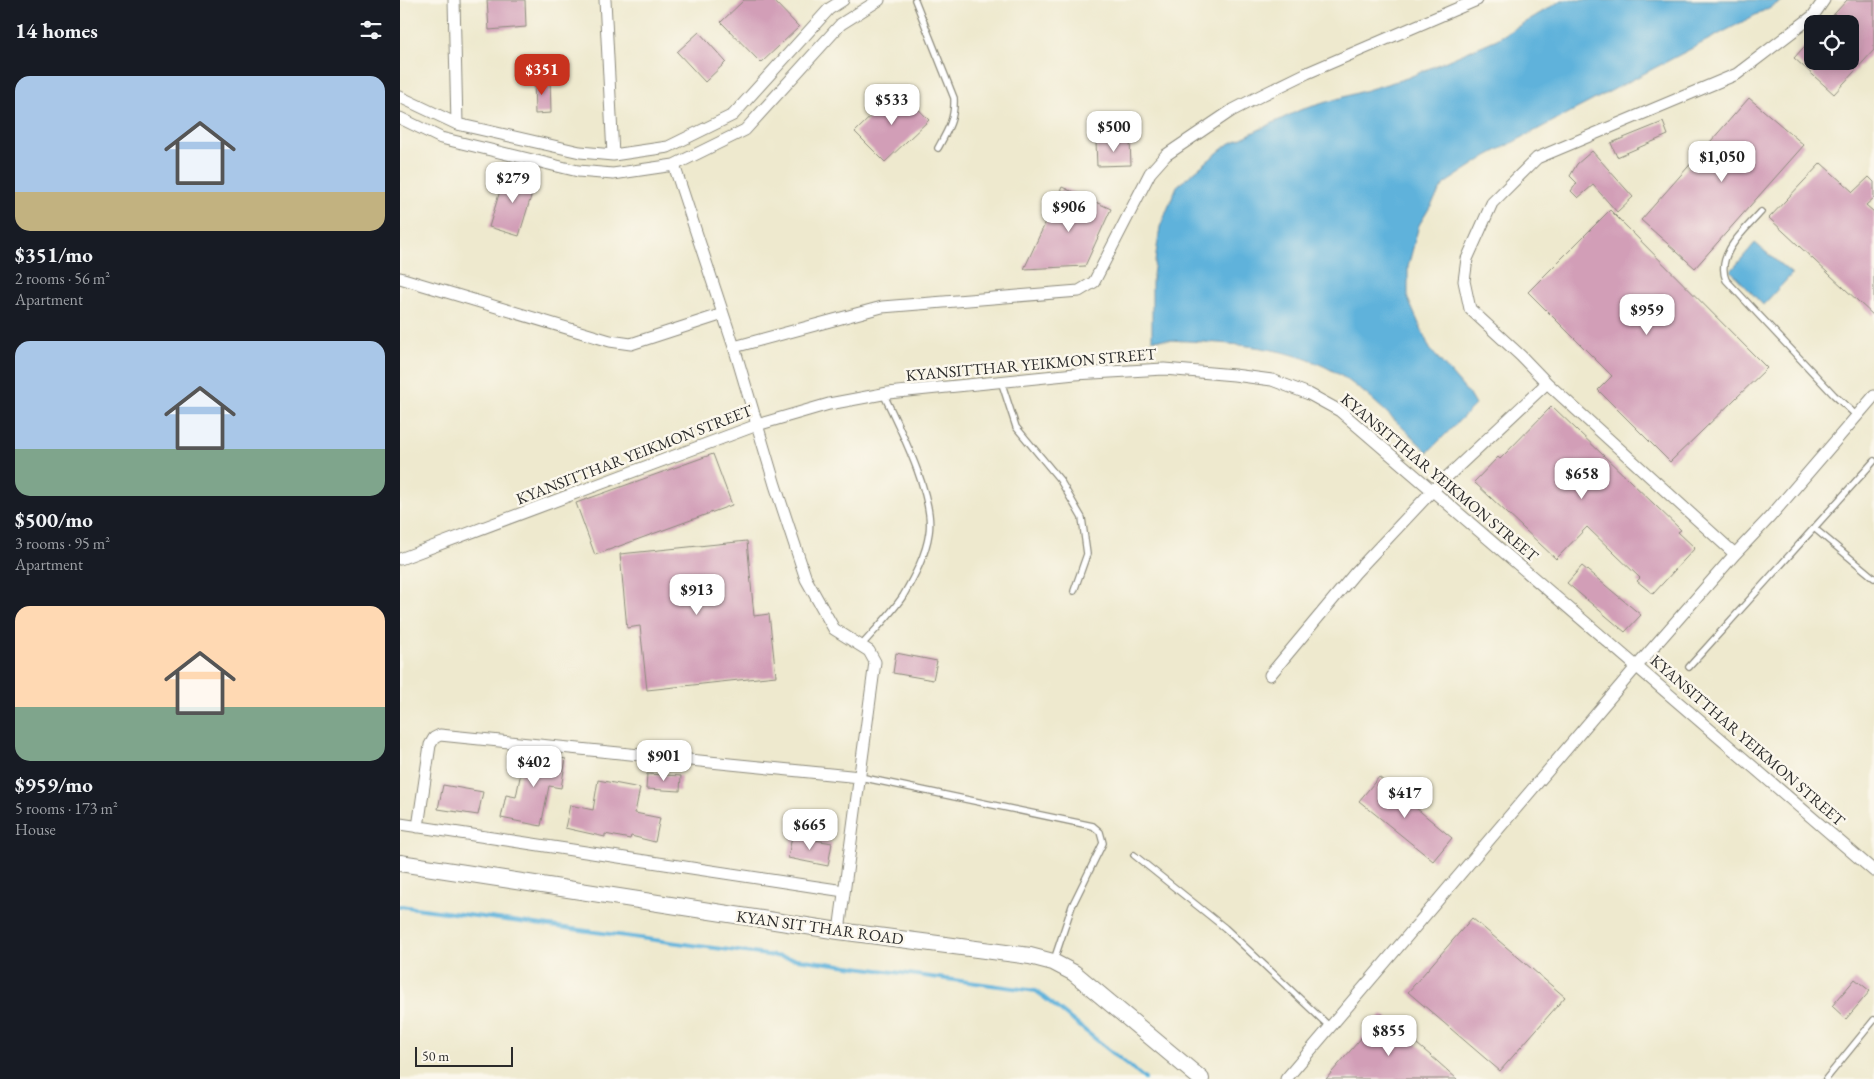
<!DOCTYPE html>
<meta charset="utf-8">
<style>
body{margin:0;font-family:"EB Garamond",serif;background:#242831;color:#f1f3f6;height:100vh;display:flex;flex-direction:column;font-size:19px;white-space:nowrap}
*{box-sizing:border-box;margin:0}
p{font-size:16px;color:#9ea1a6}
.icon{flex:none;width:28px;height:28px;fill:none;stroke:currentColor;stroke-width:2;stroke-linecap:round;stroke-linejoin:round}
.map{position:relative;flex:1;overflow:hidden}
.panel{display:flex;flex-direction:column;background:#171b24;width:400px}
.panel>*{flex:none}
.fabs{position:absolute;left:1404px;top:15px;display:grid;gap:10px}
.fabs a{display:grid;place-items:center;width:55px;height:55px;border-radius:10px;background:#171b24;box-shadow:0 2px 12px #0003;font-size:25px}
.scale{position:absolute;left:15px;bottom:12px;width:98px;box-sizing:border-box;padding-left:5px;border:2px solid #2b2b2b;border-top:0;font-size:14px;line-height:18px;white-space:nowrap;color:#2b2b2b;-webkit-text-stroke:4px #fbf7ec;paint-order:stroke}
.price{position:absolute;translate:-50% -42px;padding:0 11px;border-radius:10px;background:#fff;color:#222;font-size:16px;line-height:32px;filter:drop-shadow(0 1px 2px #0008)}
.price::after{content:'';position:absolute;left:50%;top:30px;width:15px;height:11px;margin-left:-8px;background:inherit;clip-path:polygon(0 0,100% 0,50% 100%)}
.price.selected{background:#c8321e;color:#fff}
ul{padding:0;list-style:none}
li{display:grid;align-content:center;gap:10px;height:265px;padding:0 15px}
li span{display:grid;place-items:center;height:155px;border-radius:15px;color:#555}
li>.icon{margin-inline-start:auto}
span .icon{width:90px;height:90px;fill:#fffc;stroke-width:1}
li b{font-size:21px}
h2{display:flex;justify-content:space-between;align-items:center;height:60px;padding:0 15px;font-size:21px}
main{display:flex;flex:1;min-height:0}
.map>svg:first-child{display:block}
.water{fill:#5fb2db;stroke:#456e83}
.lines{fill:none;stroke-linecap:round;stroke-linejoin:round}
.stream{stroke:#5fb2db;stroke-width:4}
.building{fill:#d29eb7}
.lane-casing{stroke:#8c8a7c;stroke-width:8}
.street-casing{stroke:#8c8a7c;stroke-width:13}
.secondary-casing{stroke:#8c8a7c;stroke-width:18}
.lane{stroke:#fff;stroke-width:5.5}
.street{stroke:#fff;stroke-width:11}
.secondary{stroke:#fff;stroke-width:16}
.labels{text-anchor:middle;stroke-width:5;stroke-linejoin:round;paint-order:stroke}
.street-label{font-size:16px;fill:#2b2b2b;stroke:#fbf7ec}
</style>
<main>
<section class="panel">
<h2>14 homes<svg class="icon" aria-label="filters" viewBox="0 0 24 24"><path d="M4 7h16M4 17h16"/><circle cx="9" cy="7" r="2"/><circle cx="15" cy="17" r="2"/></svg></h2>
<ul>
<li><span style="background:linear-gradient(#a9c7e8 75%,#c2b280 0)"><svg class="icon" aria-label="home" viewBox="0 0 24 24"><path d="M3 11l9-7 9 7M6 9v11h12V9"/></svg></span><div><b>$351/mo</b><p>2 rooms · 56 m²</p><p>Apartment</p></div></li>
<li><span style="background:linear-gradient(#a9c7e8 70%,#7fa58c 0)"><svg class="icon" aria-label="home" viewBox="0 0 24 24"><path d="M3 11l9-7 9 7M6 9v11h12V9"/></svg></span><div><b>$500/mo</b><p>3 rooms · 95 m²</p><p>Apartment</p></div></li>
<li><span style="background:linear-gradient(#ffd9b3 65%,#7fa58c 0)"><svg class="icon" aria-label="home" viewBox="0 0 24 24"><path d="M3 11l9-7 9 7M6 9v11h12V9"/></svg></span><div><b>$959/mo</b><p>5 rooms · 173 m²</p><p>House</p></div></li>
</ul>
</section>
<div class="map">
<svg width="1474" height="1079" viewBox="0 0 1474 1079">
<rect width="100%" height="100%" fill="#fbf7ec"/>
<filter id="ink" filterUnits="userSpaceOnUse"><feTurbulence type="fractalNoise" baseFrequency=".02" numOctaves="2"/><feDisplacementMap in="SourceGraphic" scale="10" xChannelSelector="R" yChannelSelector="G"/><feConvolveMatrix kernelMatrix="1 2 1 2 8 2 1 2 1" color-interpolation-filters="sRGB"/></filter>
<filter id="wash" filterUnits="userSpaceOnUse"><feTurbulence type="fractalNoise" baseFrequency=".0096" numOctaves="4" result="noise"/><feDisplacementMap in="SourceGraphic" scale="20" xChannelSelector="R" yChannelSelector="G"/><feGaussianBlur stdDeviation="1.12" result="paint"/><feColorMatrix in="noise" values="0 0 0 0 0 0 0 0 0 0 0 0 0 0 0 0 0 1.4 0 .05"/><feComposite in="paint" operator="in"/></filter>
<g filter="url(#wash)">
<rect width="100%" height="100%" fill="#eee9ce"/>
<path class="water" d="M1162,0H1384L1087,156L1044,184L1019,225L1008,267V299L1030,349L1068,393L1075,405L1028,452C1000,426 968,391 935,372C883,342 811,343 752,339V282L760,227L777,186L827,145L900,110L1007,78L1097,39Z
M1355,243L1392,274L1363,305L1331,271Z"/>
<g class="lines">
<path class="stream" d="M0,906L636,991L745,1079"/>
</g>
<g id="blocks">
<path class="building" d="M87,0H125L126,27L89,30Z
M344,0H373L399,27L361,63L321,22Z
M1447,0H1474V50L1434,94L1394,58L1412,38V61H1450V24H1425Z
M299,32L326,62L305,82L277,52Z
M150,77L151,113L135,114L134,78Z
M499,89L529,120L485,162L455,132Z
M1349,98L1404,145L1295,268L1241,220Z
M1263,122L1268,135L1217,157L1211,143Z
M730,140L731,165L697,166L696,142Z
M1192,151L1233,197L1217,212L1193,185L1178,198L1171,191L1177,183L1170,176L1177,164Z
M1421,163L1453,192L1469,177L1474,182V198L1466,205L1474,212V316L1369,218Z
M106,171L136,180L119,236L89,227Z
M662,187L711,209L685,266L624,269Z
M1210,210L1367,368L1270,462L1198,390L1212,376L1128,292Z
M1152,406L1281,530L1278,532L1295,548L1253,594L1237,581L1240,578L1187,527L1156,559L1074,482L1098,457L1100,459Z
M313,454L332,505L195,555L176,503Z
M347,541L354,616L369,614L376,676L247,690L240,626L227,628L220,554Z
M1182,566L1241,615L1225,632L1167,583Z
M496,653L537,661L533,680L493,673Z
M125,752L166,759L161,788L149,786L141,826L101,818L106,795L116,797Z
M247,774L281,776L280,791L246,789Z
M979,777L1052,838L1033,861L959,801Z
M198,780L240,788L235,813L260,818L255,842L231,836L230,839L205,834V837L165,828L170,805L193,810Z
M43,785L83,792L78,815L38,809Z
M392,836L432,843L428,866L388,858Z
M1072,918L1165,997L1100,1071L1008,992Z
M1455,979L1470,991L1446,1019L1432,1006Z
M982,1014L1038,1062L1057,1079H926Z"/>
</g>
</g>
<g filter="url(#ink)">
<use href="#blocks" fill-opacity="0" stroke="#8c8a7c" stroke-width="1"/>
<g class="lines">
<g class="lane-casing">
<path id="lane" d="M515,0L554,98C555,119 548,130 538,148
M1361,212C1346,229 1315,254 1326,280L1434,395L1457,416
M601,381L616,427L660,480L682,518L687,554L674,591
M1474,461L1414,528L1474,578
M461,646C475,630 491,614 503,596C514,577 526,555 529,533C535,497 499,427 483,393
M1289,667L1414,528
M460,777L693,826L700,832L703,843L672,906L654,960
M734,855L825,928L930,1027
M1426,1079L1474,1020"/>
</g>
<g class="street-casing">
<path id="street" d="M54,0L57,124
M205,0L213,155
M0,97L57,124L180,152L213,155L268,147L333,115L429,9L443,0
M0,118L41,138L178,171L213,174L274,165L345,130L441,24L479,0
M274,165L334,347L375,485L406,579L434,629L469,651L475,662L439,931
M0,278L210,341L231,344L323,314
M334,347L482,307L679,291L694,282L750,173L766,155L831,111L862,95L907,73L1077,0
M1335,554L1147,383L1121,356L1070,309L1064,281L1067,259L1092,203L1137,158L1337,74L1413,16L1424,0
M0,559L357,425L429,404L488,393L675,374L764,369L834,375L872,380L909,394L940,411L1474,871
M870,675L955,573L1033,490L1147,383
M0,824L444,891
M18,827L30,745L34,738L40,735L460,777
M886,1079L1237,666L1335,554L1370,517L1474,396"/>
</g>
<g class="secondary-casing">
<path id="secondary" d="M0,863L439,931L630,956L653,962L674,973L801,1079"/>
</g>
<use href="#lane" class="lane"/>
<use href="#street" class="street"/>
<use href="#secondary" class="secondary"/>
</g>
</g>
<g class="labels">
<g class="street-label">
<text transform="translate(631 364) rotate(-5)" y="6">KYANSITTHAR YEIKMON STREET</text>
<text transform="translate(234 454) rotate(-21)" y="6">KYANSITTHAR YEIKMON STREET</text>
<text transform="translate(1040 477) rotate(40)" y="6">KYANSITTHAR YEIKMON STREET</text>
<text transform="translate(1348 740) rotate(41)" y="6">KYANSITTHAR YEIKMON STREET</text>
<text transform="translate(420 927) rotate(8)" y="6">KYAN SIT THAR ROAD</text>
</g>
</g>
</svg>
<div class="fabs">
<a><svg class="icon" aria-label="locate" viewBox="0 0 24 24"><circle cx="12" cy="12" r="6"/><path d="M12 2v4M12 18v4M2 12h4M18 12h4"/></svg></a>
</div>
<div class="scale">50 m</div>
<b class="price selected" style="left:142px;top:96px">$351</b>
<b class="price" style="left:492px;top:126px">$533</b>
<b class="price" style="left:714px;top:153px">$500</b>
<b class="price" style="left:1322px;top:183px">$1,050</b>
<b class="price" style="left:113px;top:204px">$279</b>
<b class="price" style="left:669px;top:233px">$906</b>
<b class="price" style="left:1247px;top:336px">$959</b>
<b class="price" style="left:1182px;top:500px">$658</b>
<b class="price" style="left:297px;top:616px">$913</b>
<b class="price" style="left:264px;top:782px">$901</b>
<b class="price" style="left:134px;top:788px">$402</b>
<b class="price" style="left:1005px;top:819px">$417</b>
<b class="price" style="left:410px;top:851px">$665</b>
<b class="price" style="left:989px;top:1057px">$855</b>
</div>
</main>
